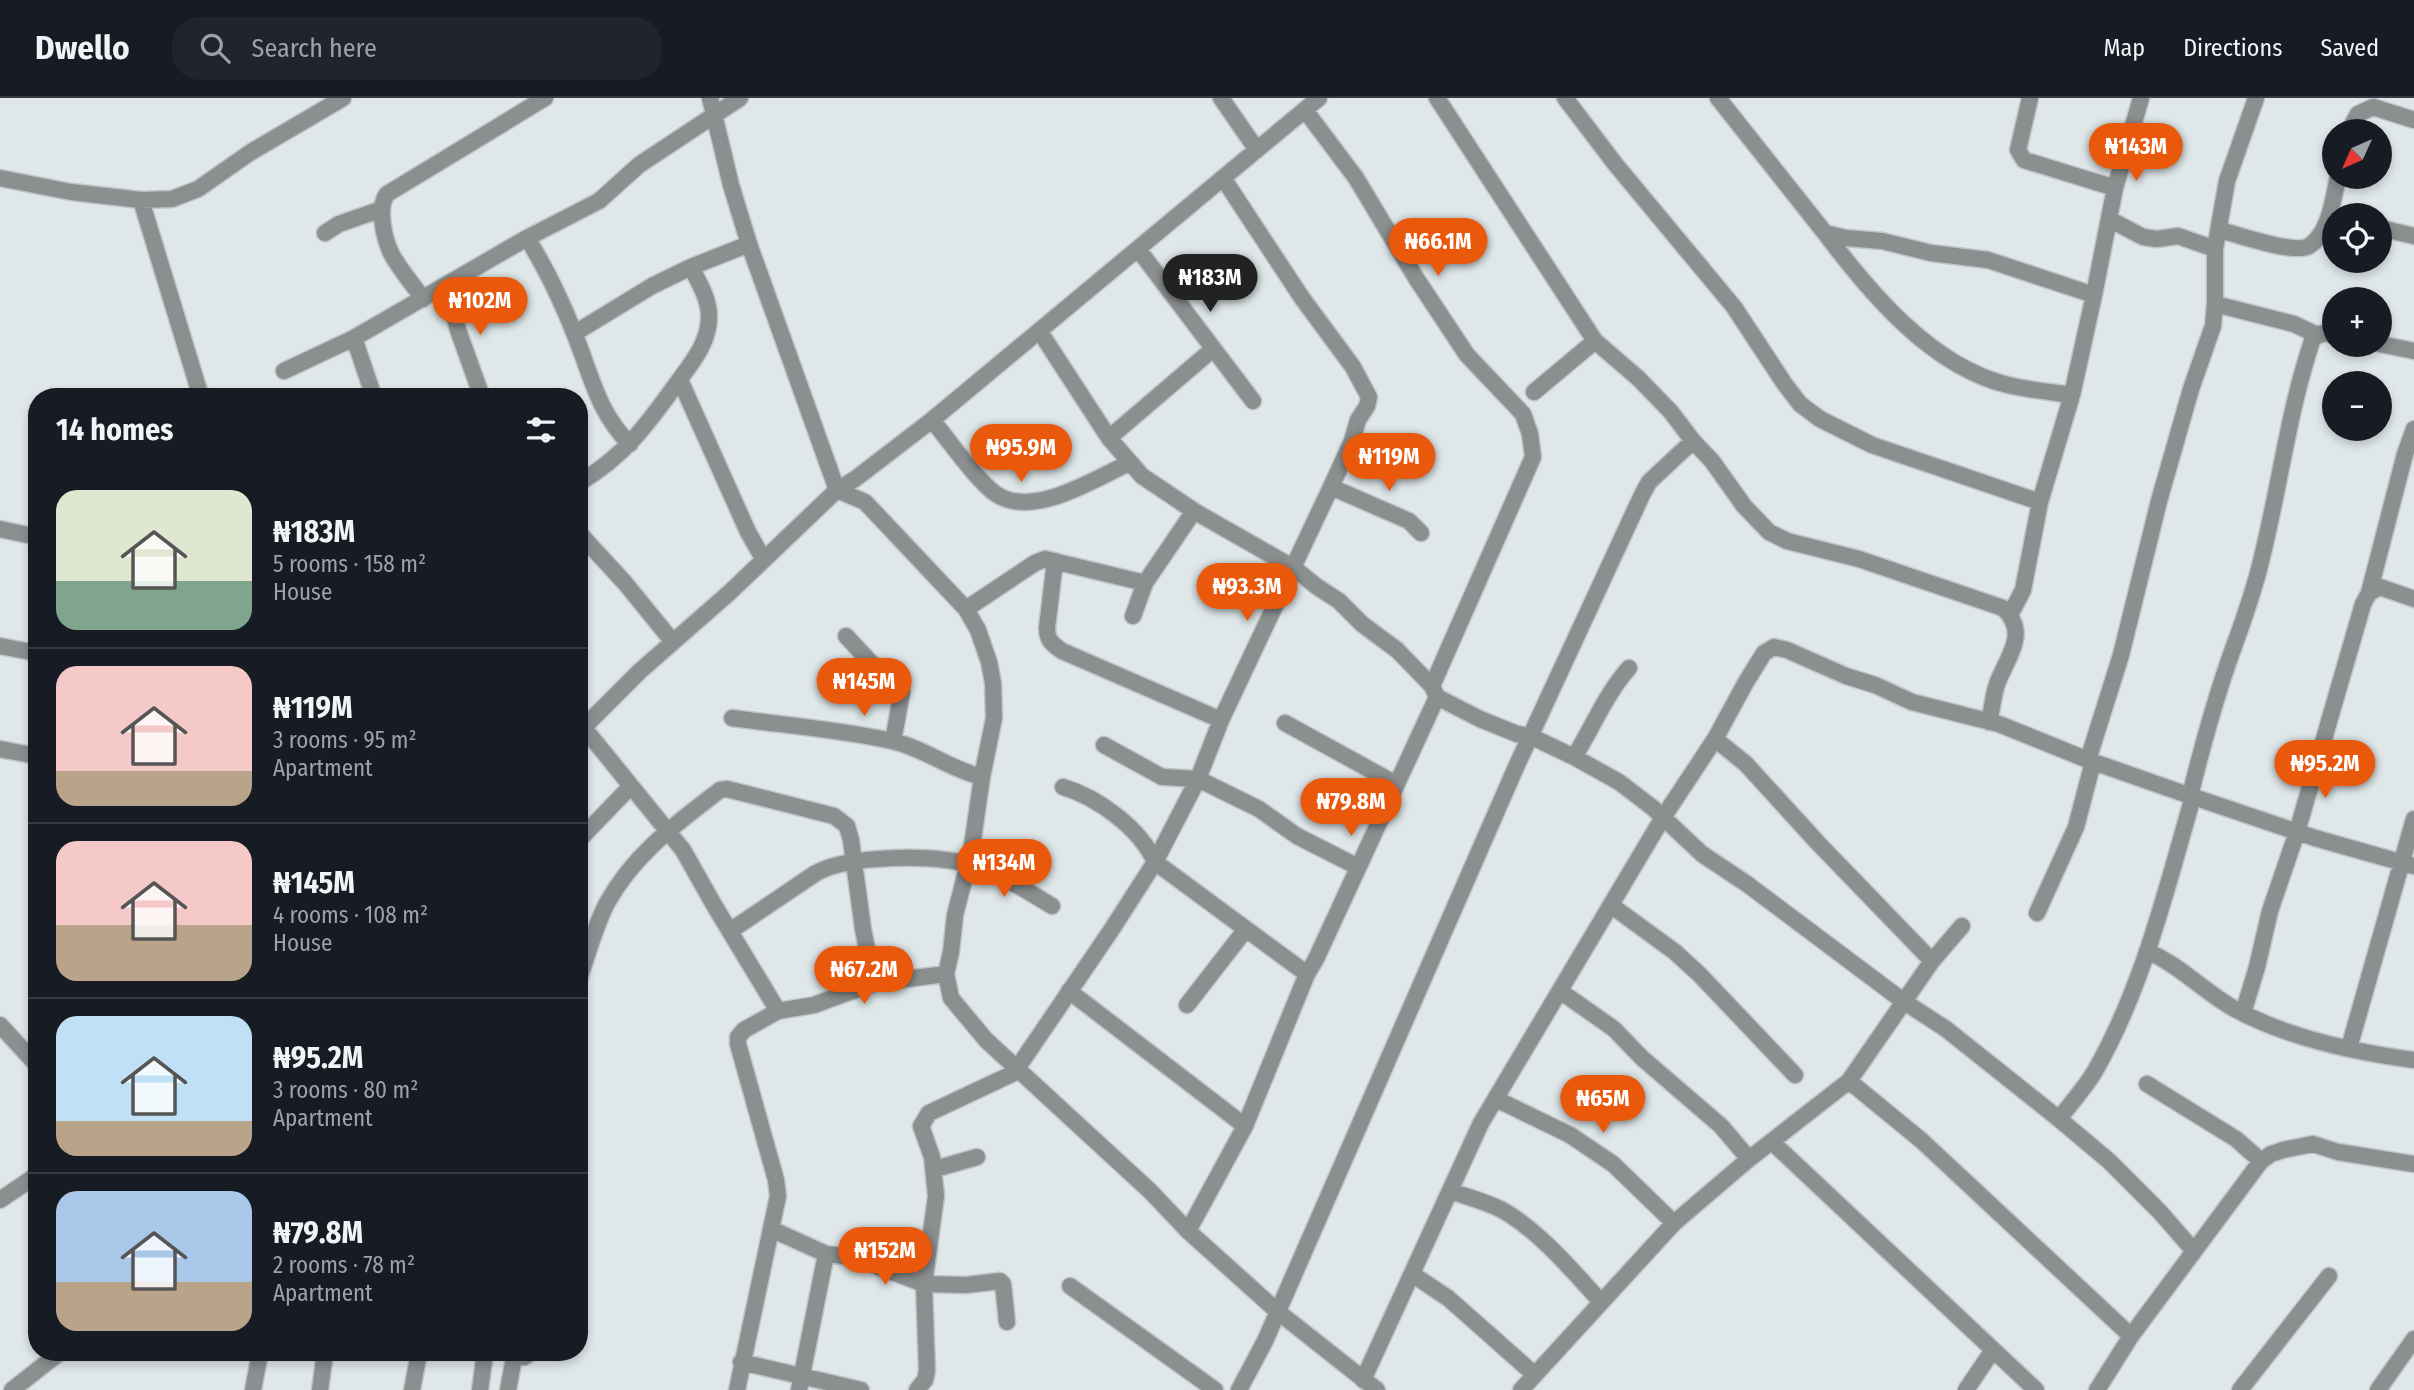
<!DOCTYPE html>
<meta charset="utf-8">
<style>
body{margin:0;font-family:"Fira Sans Condensed",sans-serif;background:#20242c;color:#f1f3f6;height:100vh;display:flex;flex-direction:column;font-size:26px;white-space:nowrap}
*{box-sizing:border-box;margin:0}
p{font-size:23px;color:#9ea1a6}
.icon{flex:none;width:38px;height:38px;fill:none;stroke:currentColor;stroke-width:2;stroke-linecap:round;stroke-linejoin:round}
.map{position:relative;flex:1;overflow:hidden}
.sheet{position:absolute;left:28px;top:290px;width:560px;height:973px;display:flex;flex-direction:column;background:#171b24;border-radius:28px;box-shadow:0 4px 10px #0003}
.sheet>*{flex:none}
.needle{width:46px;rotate:225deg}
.tools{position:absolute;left:2322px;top:21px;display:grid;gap:14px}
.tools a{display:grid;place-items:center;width:70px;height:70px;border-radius:50%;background:#171b24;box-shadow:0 4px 10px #0003;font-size:35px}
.price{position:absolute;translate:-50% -60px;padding:0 16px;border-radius:24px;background:#ea580c;color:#fff;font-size:23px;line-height:46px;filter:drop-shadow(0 2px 4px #0008)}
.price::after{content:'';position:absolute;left:50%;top:42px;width:21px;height:16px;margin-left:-10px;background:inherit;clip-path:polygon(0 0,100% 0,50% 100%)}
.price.selected{background:#222;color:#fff}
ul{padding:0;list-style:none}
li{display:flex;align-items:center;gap:21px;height:175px;padding:0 28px}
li+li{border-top:2px solid #363941}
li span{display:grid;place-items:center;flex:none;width:196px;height:140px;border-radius:21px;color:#555}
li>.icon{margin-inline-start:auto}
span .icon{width:84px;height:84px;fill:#fffc;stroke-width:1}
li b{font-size:30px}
h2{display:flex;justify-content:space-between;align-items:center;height:84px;padding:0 28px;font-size:30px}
header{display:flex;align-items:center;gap:42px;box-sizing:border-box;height:98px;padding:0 35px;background:#171b24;border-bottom:2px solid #363941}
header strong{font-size:33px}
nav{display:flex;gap:38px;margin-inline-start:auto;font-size:24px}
.search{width:490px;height:63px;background:#20242c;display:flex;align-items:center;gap:18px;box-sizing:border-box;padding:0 24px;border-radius:28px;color:#9ea1a6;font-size:26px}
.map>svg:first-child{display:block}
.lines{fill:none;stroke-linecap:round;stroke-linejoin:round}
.minor-casing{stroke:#bec5c7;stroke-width:19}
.minor{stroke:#8c8f90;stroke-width:16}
</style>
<header>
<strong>Dwello</strong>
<div class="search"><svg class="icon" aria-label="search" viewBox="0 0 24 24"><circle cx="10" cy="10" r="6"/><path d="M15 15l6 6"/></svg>Search here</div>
<nav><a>Map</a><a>Directions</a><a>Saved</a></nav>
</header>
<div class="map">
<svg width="2414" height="1292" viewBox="0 0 2414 1292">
<rect width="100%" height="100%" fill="#dfe7e9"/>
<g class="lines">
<g class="minor-casing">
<path id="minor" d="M710,0L731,87L749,146L837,392L865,404L966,511L978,532L989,564L993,585L994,620L982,679L971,755L955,817L951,854L946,876L951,900L986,942L1150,1093L1188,1133L1277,1213L1377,1292
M1221,0L1257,52
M1437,0L1595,243L1638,280L1671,314L1693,343L1712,363L1744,408L1769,434L1787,443L1859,461L2003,510C2030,535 2007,559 1997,586C1993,598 1992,612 1989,624
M1565,0L1616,67L1734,209L1784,285L1800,306L1820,321L1872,347L2040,404
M1718,0L1825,135L1846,140L1882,143L1931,155L1988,162L2094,197L2115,90L2141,0
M2030,0L2018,52L2024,62L2115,90
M2349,33L2358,16L2373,9L2414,22
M0,80L71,94L141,102L172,101L198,91L251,54L343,0
M141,102L201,299
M2109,121L2143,139L2157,141L2178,138L2215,151
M2380,130L2414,138
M2219,132C2237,136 2294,157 2309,148C2330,134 2333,101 2338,79
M325,135L339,126L382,111
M1825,135C1870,195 1932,269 2008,287C2029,292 2051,294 2072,297
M527,140C546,170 562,204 575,237C591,277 598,315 630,346
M1138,151L1253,303
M446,188L458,232L482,299
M423,201C413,186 399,171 391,155C384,140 377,110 387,96L545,0
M2215,206L2294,226L2317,237
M1040,234L1109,340L1142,378L1194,413L1294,470L1316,488L1339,503L1362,526L1397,552L1432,588
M575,235L652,188L691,169L749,146
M354,240L374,299
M2380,246L2414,253
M284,273L354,240L527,140L599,103L639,67L740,0
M680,282L748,434L764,462
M1534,294L1595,243
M932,322C948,341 977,383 996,396C1033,421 1094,381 1129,365
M1109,340L1213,251
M579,385C626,357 649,324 680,281C694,262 709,243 709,219C709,200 699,185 691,169
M1331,389L1409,423L1421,435
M0,431L37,439
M579,435L625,485L673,544
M1055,463L1047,530C1047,542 1052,546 1062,553L1221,622
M2369,495L2405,356L2414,331
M966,511L1035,465L1045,461L1145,485
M2010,517L2023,492L2040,404L2072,297L2094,197
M1133,518L1145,485L1194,413
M846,538L873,567L891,573L900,586L902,594L893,643
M0,548L37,555
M1437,599L1480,621L1517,636L1530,638L1574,659L1619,684L1653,710L1702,756L1747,786L1903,903L1946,931L2059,1021L2109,1063L2160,1114L2194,1153
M732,620C783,627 843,632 892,643C924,650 949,671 982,679
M1285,625L1396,686
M584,630L683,752L714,807L778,913
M579,634L640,573L729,495L837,392L855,381L932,322L1319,0
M1715,641L1746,666L1817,744L1932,863
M1104,647L1162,679L1198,681L1259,711L1297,738L1358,769
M0,651L37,658
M1574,659C1593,629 1605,597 1629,570
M2088,662L2121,557L2159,403L2191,291L2213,228L2215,206V151L2227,83L2256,0
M1063,689C1097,699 1140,730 1155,764L1307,876
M2190,698C2201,653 2213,609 2228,565C2240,531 2253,498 2261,463C2280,388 2288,314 2313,240L2323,235L2334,237
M579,742L630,689
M1612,808L1675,854L1700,877L1795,977
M2037,815L2076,729L2093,664
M730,833L816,775C849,757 934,756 970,767C1000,776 1026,792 1052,808
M2147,853C2181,868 2202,892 2233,910C2287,940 2353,954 2414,962
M579,881C588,856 595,828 607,805C634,756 677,725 720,692L727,691L834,718L847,728L851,742L863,831L874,885
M1069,893L1245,1028
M1560,893L1614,931L1642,960L1721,1028L1749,1061
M1187,907L1246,831
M2243,915L2257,869L2270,813L2297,734L2363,506L2369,495L2380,489L2414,501
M0,927L37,967
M2349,950L2414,721
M1849,983L1922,1043L2131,1238
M2147,986L2236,1041L2261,1063
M1496,1001L1570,1037L1613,1066L1674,1125
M2059,1021C2071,1005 2085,990 2095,973C2143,889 2166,792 2193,699
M1772,1044L2036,1292
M935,1071L977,1059
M1450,1093C1465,1098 1482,1103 1496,1109C1533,1126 1574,1174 1601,1204
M0,1102L37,1077
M771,1131L826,1156L853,1159L924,1186L966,1187L1000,1183L1003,1186L1007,1224
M1188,1133L1245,1028L1307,876L1316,861L1437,599L1432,588L1533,359L1530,336L1523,316L1467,257L1416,180L1356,80L1305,12
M1412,1176L1448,1200L1535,1277
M1070,1188L1215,1292
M741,1264L861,1292
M1363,1282L1481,1025L1662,721L1715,641L1746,584L1764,555L1774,549L1787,552L1846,578L1875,587L1912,604L1999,626L2088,662L2182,695L2315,740L2414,768
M12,1292L59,1255
M253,1292L260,1255
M320,1292L325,1255
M412,1292L419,1255
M480,1292L485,1255
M508,1292L514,1260L524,1259L530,1255
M737,1292L778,1098L776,1082L738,946V939L744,932L778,913L814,907L874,885L946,876
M799,1292L826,1156
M917,1292L925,1282L927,1273L924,1186L936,1098L932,1059L921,1028L929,1015L1014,975L1112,831L1155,764L1198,681L1221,622L1331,389L1352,343L1358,322L1367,308L1369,299L1353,269L1302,200L1223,80
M1239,1292L1265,1243L1516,669L1642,397L1649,384L1693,343
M1521,1292L1674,1125L1749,1061L1849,983L1932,863L1962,828
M1966,1292L1993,1252
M2097,1292L2131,1238L2261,1063L2271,1056L2283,1052L2313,1046L2338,1054L2414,1066
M2240,1292L2329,1178
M2378,1292L2414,1241"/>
</g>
<use href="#minor" class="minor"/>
</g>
</svg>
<div class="tools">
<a><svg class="needle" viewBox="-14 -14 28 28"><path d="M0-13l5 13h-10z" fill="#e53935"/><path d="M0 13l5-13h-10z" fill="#9ea1a6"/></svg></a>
<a><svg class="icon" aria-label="locate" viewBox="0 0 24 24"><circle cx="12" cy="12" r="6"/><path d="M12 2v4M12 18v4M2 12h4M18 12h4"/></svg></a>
<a>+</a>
<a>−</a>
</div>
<b class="price" style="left:2136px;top:85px">₦143M</b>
<b class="price" style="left:1438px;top:180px">₦66.1M</b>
<b class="price selected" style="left:1210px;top:216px">₦183M</b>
<b class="price" style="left:480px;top:239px">₦102M</b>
<b class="price" style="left:1021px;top:386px">₦95.9M</b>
<b class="price" style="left:1389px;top:395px">₦119M</b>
<b class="price" style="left:1247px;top:525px">₦93.3M</b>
<b class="price" style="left:864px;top:620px">₦145M</b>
<b class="price" style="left:2325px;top:702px">₦95.2M</b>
<b class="price" style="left:1351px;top:740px">₦79.8M</b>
<b class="price" style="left:1004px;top:801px">₦134M</b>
<b class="price" style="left:864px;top:908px">₦67.2M</b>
<b class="price" style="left:1603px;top:1037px">₦65M</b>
<b class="price" style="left:885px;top:1189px">₦152M</b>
<section class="sheet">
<h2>14 homes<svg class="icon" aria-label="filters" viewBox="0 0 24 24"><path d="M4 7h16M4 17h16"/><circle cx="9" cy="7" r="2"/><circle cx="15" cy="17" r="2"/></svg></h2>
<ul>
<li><span style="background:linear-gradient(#dfe7d0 65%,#7fa58c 0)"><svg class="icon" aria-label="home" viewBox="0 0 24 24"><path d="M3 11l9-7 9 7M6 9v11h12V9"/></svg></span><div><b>₦183M</b><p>5 rooms · 158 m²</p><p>House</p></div></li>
<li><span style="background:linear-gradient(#f6c9c9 75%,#b9a48a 0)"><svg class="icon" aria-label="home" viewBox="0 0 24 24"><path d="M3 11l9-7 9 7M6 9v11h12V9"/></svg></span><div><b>₦119M</b><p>3 rooms · 95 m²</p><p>Apartment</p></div></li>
<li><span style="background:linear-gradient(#f6c9c9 60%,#b9a48a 0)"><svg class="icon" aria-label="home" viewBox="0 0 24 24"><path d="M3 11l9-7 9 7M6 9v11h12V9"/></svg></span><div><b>₦145M</b><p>4 rooms · 108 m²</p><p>House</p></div></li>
<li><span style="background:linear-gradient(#bfe0f5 75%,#b9a48a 0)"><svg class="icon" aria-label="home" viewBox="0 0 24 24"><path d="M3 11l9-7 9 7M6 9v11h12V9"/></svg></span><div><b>₦95.2M</b><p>3 rooms · 80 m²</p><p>Apartment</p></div></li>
<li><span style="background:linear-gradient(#a9c7e8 65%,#b9a48a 0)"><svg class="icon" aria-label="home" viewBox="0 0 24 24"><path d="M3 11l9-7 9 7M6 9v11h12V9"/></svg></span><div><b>₦79.8M</b><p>2 rooms · 78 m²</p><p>Apartment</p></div></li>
</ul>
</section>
</div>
